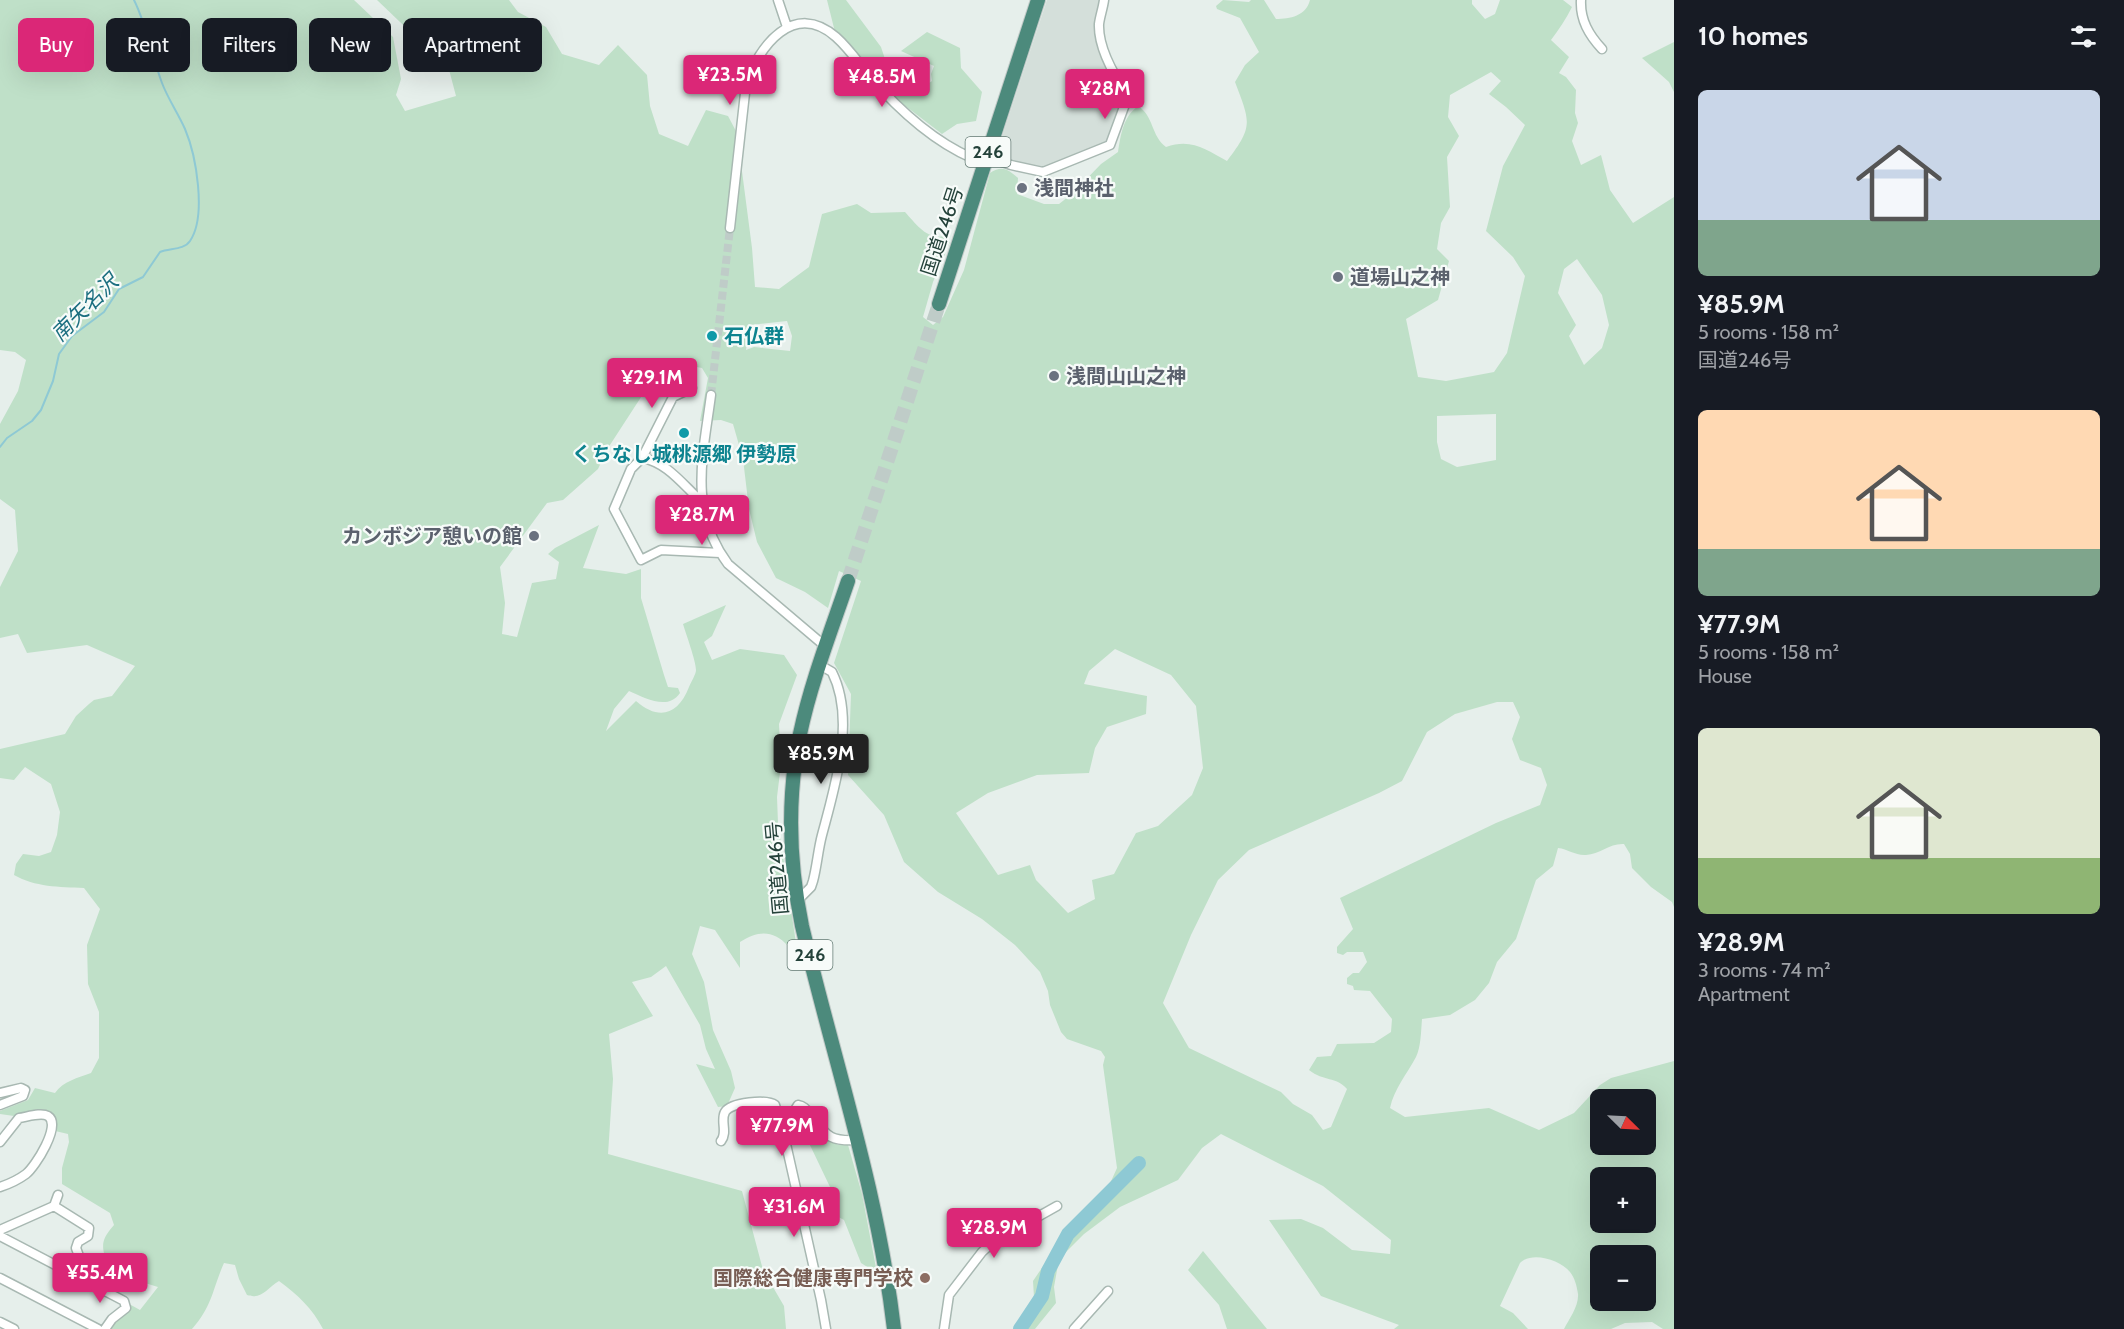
<!DOCTYPE html>
<meta charset="utf-8">
<style>
body{margin:0;font-family:Cabin,"Noto Sans JP",sans-serif;background:#242831;color:#f1f3f6;height:100vh;display:flex;flex-direction:column;font-size:22px;white-space:nowrap}
*{box-sizing:border-box;margin:0}
p{font-size:20px;color:#9ea1a6}
.icon{flex:none;width:33px;height:33px;fill:none;stroke:currentColor;stroke-width:2;stroke-linecap:round;stroke-linejoin:round}
.map{position:relative;flex:1;overflow:hidden}
.sheet{display:flex;flex-direction:column;background:#171b24;width:450px}
.sheet>*{flex:none}
.top-card{position:absolute;left:18px;top:18px;width:570px;height:54px;display:flex;gap:12px}
.needle{width:39px;rotate:114deg}
.tools{position:absolute;left:1590px;top:1089px;display:grid;gap:12px}
.tools a{display:grid;place-items:center;width:66px;height:66px;border-radius:9px;background:#171b24;box-shadow:0 6px 24px #0002;font-size:30px}
.price{position:absolute;translate:-50% -51px;padding:0 14px;border-radius:6px;background:#db2777;color:#fff;font-size:20px;line-height:39px;filter:drop-shadow(0 2px 3px #0008)}
.price::after{content:'';position:absolute;left:50%;top:36px;width:18px;height:14px;margin-left:-9px;background:inherit;clip-path:polygon(0 0,100% 0,50% 100%)}
.price.current{background:#222;color:#fff}
ul{padding:0;list-style:none}
li{display:grid;align-content:center;gap:12px;height:318px;padding:0 24px}
li span{display:grid;place-items:center;height:186px;border-radius:9px;color:#555}
li>.icon{margin-inline-start:auto}
span .icon{width:108px;height:108px;fill:#fffc;stroke-width:1}
li b{font-size:26px}
h2{display:flex;justify-content:space-between;align-items:center;height:72px;padding:0 24px;font-size:26px}
.pill{padding:0 21px;border-radius:9px;background:#171b24;box-shadow:0 6px 24px #0002;font-size:21px;line-height:54px}
.pill.current{background:#db2777;color:#fff}
main{display:flex;flex:1;min-height:0}
.map>svg:first-child{display:block}
.built{fill:#d4dfda}
.green{fill:#bfe0c8;fill-rule:evenodd}
.lines{fill:none;stroke-linecap:round;stroke-linejoin:round}
.stream{stroke:#8ec9d4;stroke-width:2}
.river{stroke:#8ec9d4;stroke-width:14}
.minor-tunnel{stroke:#bfccc8;stroke-width:8;stroke-dasharray:8 4;stroke-linecap:butt}
.trunk-tunnel{stroke:#bfccc8;stroke-width:14;stroke-dasharray:14 7;stroke-linecap:butt}
.minor-casing{stroke:#a8b8b2;stroke-width:11}
.trunk-casing{stroke:#c2cac8;stroke-width:16}
.minor{stroke:#fff;stroke-width:8}
.trunk{stroke:#4c8a7c;stroke-width:14}
.worship-dot{fill:#6b7280;stroke:#f7fbf9;stroke-width:2}
.culture-dot{fill:#0f9aa8;stroke:#f7fbf9;stroke-width:2}
.education-dot{fill:#8d6e63;stroke:#f7fbf9;stroke-width:2}
.labels{text-anchor:middle;stroke-width:4.5;stroke-linejoin:round;paint-order:stroke}
.shield{fill:#f7fbf9;stroke:#637a73;stroke-width:1.5}
.shield-label{font-size:18px;font-weight:bold;fill:#24423a}
.worship-label{font-size:20px;font-weight:bold;fill:#5b616d;stroke:#f7fbf9;text-anchor:start}
.street-label{font-size:20px;fill:#24423a;stroke:#f7fbf9}
.culture-label{font-size:20px;font-weight:bold;fill:#0d838f;stroke:#f7fbf9;text-anchor:start}
.education-label{font-size:20px;font-weight:bold;fill:#785e54;stroke:#f7fbf9;text-anchor:end}
.water-label{font-size:21px;font-style:italic;fill:#1c6f80;stroke:#f7fbf9}
</style>
<main>
<div class="map">
<svg width="1674" height="1329" viewBox="0 0 1674 1329">
<rect width="100%" height="100%" fill="#e6efeb"/>
<path class="built" d="M1047,0H1102L1097,26L1124,98L1108,142L1043,169L1010,163L996,155Z"/>
<path class="green" d="M0,0H354L393,37L401,79L396,95L405,111L456,96L447,62L422,43L377,0H509L518,12L546,27L562,54L599,65L618,45L647,75L650,106L659,134L688,146L706,110L728,116L737,133L752,248L755,287L779,289L809,267L822,214L857,204L871,213L905,212C916,224 927,240 944,236L950,242L933,282L923,317L933,325L943,317L964,270L990,173C1002,165 1008,169 1018,178L1017,194L1044,204H1059L1073,193L1101,164L1118,152C1121,134 1123,117 1138,106C1154,116 1151,136 1166,147C1192,138 1206,150 1227,161C1254,126 1250,122 1235,82L1245,65L1259,52L1240,18L1217,9L1216,6L1223,0L1249,2L1251,0H1264L1276,19C1290,19 1306,16 1310,0H1472V4L1485,19L1495,14L1500,0H1563L1572,7C1566,19 1559,29 1551,40L1569,57L1559,73L1566,77L1576,90L1575,113L1578,123L1572,141L1581,165L1601,155L1610,190L1633,223L1674,197V907L1672,902L1651,887L1632,868L1630,854L1624,844C1610,843 1600,854 1586,855C1576,856 1568,849 1558,848L1553,866L1536,880L1516,939L1497,962L1489,983L1475,1000L1450,1015L1422,1019C1421,1031 1421,1047 1416,1057C1407,1074 1394,1089 1390,1108L1405,1117L1489,1108L1539,1130L1574,1113L1600,1085L1611,1078L1674,1061V1329H1663L1652,1322L1625,1323L1611,1329H1564C1569,1319 1579,1306 1578,1294C1577,1287 1575,1278 1570,1272C1560,1260 1532,1251 1520,1263L1500,1306L1513,1313L1528,1329H1394L1399,1325L1321,1296L1269,1220L1301,1219L1323,1228L1352,1250L1390,1254L1391,1240L1323,1186L1221,1134L1202,1148L1178,1180L1120,1207L1084,1234L1059,1259L1054,1287L1056,1303L1035,1329H1017L1034,1297L1033,1281L1050,1256L1107,1190L1117,1168L1103,1065L1105,1057L1101,1051L1067,1039L1061,1032L1050,1005L1048,991L1040,972L1015,945L982,919L938,892L904,862L884,815L848,775L851,694L834,663L861,581L839,571L828,608L805,592L776,578L757,542L749,509L743,459L733,424L721,420L700,421L708,378L702,368L686,365L645,391L608,448L598,469L563,500L547,503L500,567L505,603L502,634L517,637L532,583L556,579L559,562L548,554L555,548L599,525L583,568L626,574L641,569V598L664,675L668,687L678,688L680,693C668,711 645,698 629,691L614,709L606,731L636,701C659,721 678,715 689,687C691,682 696,674 696,670C696,661 686,634 683,624L726,605L712,636L704,642L712,660L740,649L784,655L797,675L779,724L781,764L777,797L778,823L796,943L788,946C773,929 757,931 740,942V968L715,930L700,926L692,954L704,982L713,1030L731,1071L735,1088L727,1106L718,1107L696,1064L715,1069L706,1049L700,1025L666,966L651,977L632,982L653,1016L609,1034L613,1079L608,1154L742,1191L763,1270L784,1306L786,1329H323C312,1308 298,1295 279,1281C267,1288 262,1300 247,1295L239,1279L235,1265L224,1263C212,1290 213,1305 192,1329H109L131,1305L140,1310L158,1287L132,1279L108,1267C102,1247 99,1242 114,1225L110,1213L62,1184V1168L69,1142L68,1134L51,1130L48,1117H21L0,1114V1111L28,1100L35,1088L55,1093C63,1081 78,1078 91,1073L99,1058V1012L88,984L87,945L100,909L84,888C59,887 35,887 14,875L16,864L23,854L39,856L51,852L57,835L60,812L51,784L25,767L14,780L0,778V749L65,734L76,716L89,704L94,700L112,696L135,666L87,645L27,653L18,634L0,638V587L18,551L15,510L0,499V424L18,391L26,360L15,352L0,350ZM1491,72L1501,81L1489,94L1506,107L1525,125L1503,166L1486,231L1513,257L1525,276L1507,353L1494,372L1446,381L1418,377L1406,319L1438,300L1449,261L1437,249L1441,223L1450,207L1447,157L1459,136L1448,117L1450,95ZM1577,259L1602,295L1609,325L1602,348L1584,365L1569,336L1576,325L1558,293L1564,269ZM787,321L792,336L790,351L754,347L746,350L749,325ZM1496,414V460L1457,467L1441,459L1437,442V416ZM1115,649L1171,675L1196,706L1200,741L1203,768L1192,795L1158,826L1136,833L1114,874L1092,880L1095,899L1068,913L1036,880L1030,865L998,875L956,813L988,793L1037,775L1089,773L1095,748L1107,727L1146,714L1147,696L1084,684L1089,671ZM1497,702H1513L1520,717L1512,739L1520,760L1541,768L1547,785L1540,805L1496,823L1340,898L1353,929L1337,947V953L1343,955L1347,952H1363L1367,962L1359,973H1353L1347,978V984L1353,986L1354,990L1370,991L1392,1019L1391,1032L1374,1043L1337,1044L1331,1056L1317,1057L1309,1070C1324,1082 1336,1076 1347,1089L1331,1127L1323,1130L1312,1115L1293,1104L1281,1092L1189,1048L1163,1003L1191,935L1218,880L1249,850L1379,793L1402,781L1427,732L1455,714ZM1600,1100H1646V1144H1600ZM1600,1178H1646V1222H1600ZM1600,1256H1646V1300H1600Z
M827,0H846L881,47L885,59L917,91L932,81L931,74L934,66L901,51L927,32L960,48L961,68L982,92L976,121L957,124L942,134L895,98L835,32Z
M1674,42V92L1669,82L1642,58Z
M822,1135L838,1145H848L862,1194L877,1273L861,1263L844,1220L829,1212L830,1187L809,1143Z
M1203,1251L1267,1329H1227L1219,1305L1188,1270Z"/>
<g class="lines">
<path class="stream" d="M0,447L7,438L32,421L41,410L53,381L59,354L72,336L104,312L119,289L143,277L160,252C170,248 184,250 190,241C207,216 196,155 185,129C178,113 168,99 162,83C152,56 147,26 134,0"/>
<path class="river" d="M1020,1329L1042,1296L1048,1271L1068,1234L1139,1163"/>
<path class="minor-tunnel" d="M711,395L730,228"/>
<path class="trunk-tunnel" d="M848,581L939,304"/>
<g class="minor-casing">
<path id="minor" d="M778,0L787,27
M1581,0C1580,20 1589,35 1602,49
M987,157L1011,165L1043,172L1110,145L1128,96C1115,77 1098,48 1099,24C1100,16 1103,8 1104,0
M730,228L746,84C759,46 794,0 836,37C853,52 865,73 881,89C909,119 946,150 985,163
M711,395C703,456 688,510 728,564L826,647
M642,458L673,397L692,388
M701,501C683,485 667,462 642,458L631,469L614,509L641,560L661,550L720,553
M797,901L811,887L813,881C817,866 818,850 822,835C835,786 856,720 832,672L820,665
M0,1093L21,1088L25,1090L23,1096L0,1105
M721,1141C728,1132 720,1121 725,1112C731,1102 767,1099 775,1105L786,1144L793,1113L798,1105C804,1106 806,1109 810,1114C827,1136 829,1142 859,1140
M0,1142L19,1118C27,1117 41,1112 48,1116C62,1125 35,1167 26,1174C18,1180 9,1184 0,1187
M786,1144L821,1300L826,1329
M54,1206L89,1228L88,1236L78,1242L76,1248L86,1275L84,1280
M0,1230L54,1206L58,1195
M0,1236L124,1301L126,1308L112,1319L105,1329
M0,1278L98,1329
M0,1322L14,1329
M944,1329L949,1295L982,1252L993,1242L1057,1206
M1074,1329L1108,1291"/>
</g>
<g class="trunk-casing">
<path id="trunk" d="M939,304L1038,0
M848,581C831,631 811,682 800,734C787,797 789,863 802,926C834,1061 878,1191 894,1329"/>
</g>
<use href="#minor" class="minor"/>
<use href="#trunk" class="trunk"/>
</g>
<g class="worship-dot">
<circle cx="1022" cy="188" r="6"/>
<circle cx="1338" cy="277" r="6"/>
<circle cx="1054" cy="376" r="6"/>
<circle cx="534" cy="536" r="6"/>
</g>
<g class="culture-dot">
<circle cx="712" cy="336" r="6"/>
<circle cx="684" cy="433" r="6"/>
</g>
<circle class="education-dot" cx="925" cy="1278" r="6"/>
<g class="labels">
<g class="shield">
<rect x="965.5" y="137" width="45" height="30" rx="4.5"/>
<rect x="787.5" y="940" width="45" height="30" rx="4.5"/>
</g>
<g class="shield-label">
<text x="988" y="158">246</text>
<text x="810" y="961">246</text>
</g>
<g class="worship-label">
<text x="1034" y="195">浅間神社</text>
<text x="1350" y="284">道場山之神</text>
<text x="1066" y="383">浅間山山之神</text>
<text x="522" y="543" text-anchor="end">カンボジア憩いの館</text>
</g>
<g class="street-label">
<text transform="translate(942 231) rotate(-72)" y="7">国道246号</text>
<text transform="translate(777 868) rotate(-95)" y="7">国道246号</text>
</g>
<g class="culture-label">
<text x="724" y="343">石仏群</text>
<text x="684" y="461" text-anchor="middle">くちなし城桃源郷 伊勢原</text>
</g>
<g class="education-label">
<text x="913" y="1285">国際総合健康専門学校</text>
</g>
<g class="water-label">
<text transform="translate(85 308) rotate(-45)" y="7">南矢名沢</text>
</g>
</g>
</svg>
<div class="tools">
<a><svg class="needle" viewBox="-14 -14 28 28"><path d="M0-13l5 13h-10z" fill="#e53935"/><path d="M0 13l5-13h-10z" fill="#9ea1a6"/></svg></a>
<a>+</a>
<a>−</a>
</div>
<b class="price" style="left:730px;top:106px">¥23.5M</b>
<b class="price" style="left:882px;top:108px">¥48.5M</b>
<b class="price" style="left:1105px;top:120px">¥28M</b>
<b class="price" style="left:652px;top:409px">¥29.1M</b>
<b class="price" style="left:702px;top:546px">¥28.7M</b>
<b class="price current" style="left:821px;top:785px">¥85.9M</b>
<b class="price" style="left:782px;top:1157px">¥77.9M</b>
<b class="price" style="left:794px;top:1238px">¥31.6M</b>
<b class="price" style="left:994px;top:1259px">¥28.9M</b>
<b class="price" style="left:100px;top:1304px">¥55.4M</b>
<div class="top-card">
<a class="pill current">Buy</a>
<a class="pill">Rent</a>
<a class="pill">Filters</a>
<a class="pill">New</a>
<a class="pill">Apartment</a>
</div>
</div>
<section class="sheet">
<h2>10 homes<svg class="icon" aria-label="filters" viewBox="0 0 24 24"><path d="M4 7h16M4 17h16"/><circle cx="9" cy="7" r="2"/><circle cx="15" cy="17" r="2"/></svg></h2>
<ul>
<li><span style="background:linear-gradient(#c9d6e8 70%,#7fa58c 0)"><svg class="icon" aria-label="home" viewBox="0 0 24 24"><path d="M3 11l9-7 9 7M6 9v11h12V9"/></svg></span><div><b>¥85.9M</b><p>5 rooms · 158 m²</p><p>国道246号</p></div></li>
<li><span style="background:linear-gradient(#ffd9b3 75%,#7fa58c 0)"><svg class="icon" aria-label="home" viewBox="0 0 24 24"><path d="M3 11l9-7 9 7M6 9v11h12V9"/></svg></span><div><b>¥77.9M</b><p>5 rooms · 158 m²</p><p>House</p></div></li>
<li><span style="background:linear-gradient(#dfe7d0 70%,#8fb573 0)"><svg class="icon" aria-label="home" viewBox="0 0 24 24"><path d="M3 11l9-7 9 7M6 9v11h12V9"/></svg></span><div><b>¥28.9M</b><p>3 rooms · 74 m²</p><p>Apartment</p></div></li>
</ul>
</section>
</main>
